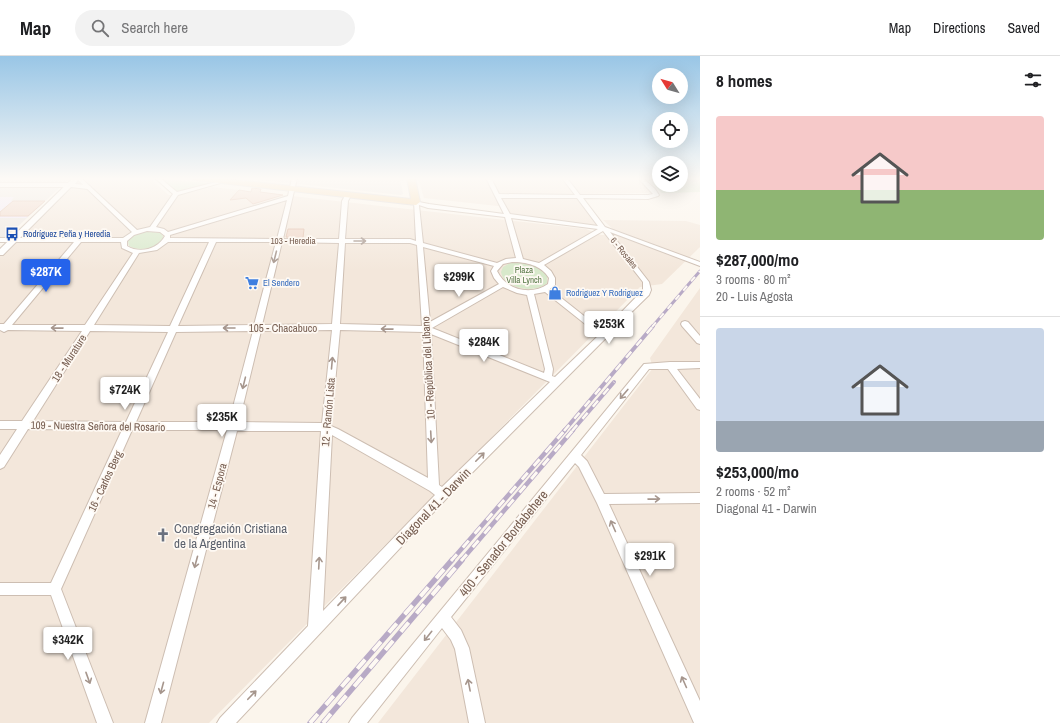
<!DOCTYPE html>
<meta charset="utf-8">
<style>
body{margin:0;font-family:"Archivo Narrow",sans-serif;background:#f2f2f2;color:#202124;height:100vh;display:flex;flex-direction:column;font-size:15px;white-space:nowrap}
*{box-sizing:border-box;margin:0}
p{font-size:13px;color:#757577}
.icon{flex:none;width:22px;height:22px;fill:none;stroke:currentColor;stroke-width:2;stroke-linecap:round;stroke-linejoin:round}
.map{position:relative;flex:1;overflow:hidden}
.sheet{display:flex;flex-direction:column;background:#fff;width:360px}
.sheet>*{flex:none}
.needle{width:26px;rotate:307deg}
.buttons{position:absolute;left:652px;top:12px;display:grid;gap:8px}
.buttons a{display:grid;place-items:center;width:36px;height:36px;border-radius:50%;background:#fff;box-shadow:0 4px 16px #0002;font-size:20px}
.price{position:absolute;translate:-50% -34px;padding:0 9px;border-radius:4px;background:#fff;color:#222;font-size:13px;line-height:26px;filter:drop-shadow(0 1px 2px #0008)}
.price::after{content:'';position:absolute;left:50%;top:24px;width:12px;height:9px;margin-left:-6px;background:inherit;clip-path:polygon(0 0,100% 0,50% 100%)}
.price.active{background:#2563eb;color:#fff}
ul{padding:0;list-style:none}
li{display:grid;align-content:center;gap:8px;height:212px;padding:0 16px}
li+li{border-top:1px solid #e0e0e0}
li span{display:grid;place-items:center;height:124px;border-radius:4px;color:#555}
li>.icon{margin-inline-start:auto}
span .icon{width:72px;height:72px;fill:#fffc;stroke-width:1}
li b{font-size:17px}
h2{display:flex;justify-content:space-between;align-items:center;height:48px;padding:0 16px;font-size:17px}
header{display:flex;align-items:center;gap:24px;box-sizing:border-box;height:56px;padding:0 20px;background:#fff;border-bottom:1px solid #e0e0e0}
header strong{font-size:19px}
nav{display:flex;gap:22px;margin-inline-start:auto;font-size:14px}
.search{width:280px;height:36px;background:#f2f2f2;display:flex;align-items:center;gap:10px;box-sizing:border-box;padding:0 14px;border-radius:22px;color:#757577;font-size:15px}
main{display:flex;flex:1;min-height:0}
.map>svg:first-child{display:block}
.residential{fill:#f3e7db}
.industrial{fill:#ece6e1}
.education{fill:#f2e9f8}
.green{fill:#d8e9cb}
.building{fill:#efd5c6;stroke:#e0bca8}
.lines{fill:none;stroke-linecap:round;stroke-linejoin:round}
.minor-casing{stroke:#cdbeb2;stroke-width:2}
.tertiary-casing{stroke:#cdbeb2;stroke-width:2}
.primary-casing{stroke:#d9d2ce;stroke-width:2}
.minor{fill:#fff;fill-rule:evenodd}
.tertiary{fill:#fff;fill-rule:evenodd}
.primary{fill:#f4d7ab;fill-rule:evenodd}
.rail-far3-casing{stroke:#b8aac6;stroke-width:3}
.rail-far2-casing{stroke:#b8aac6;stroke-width:4}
.rail-far1-casing{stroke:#b8aac6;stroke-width:4.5}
.rail-casing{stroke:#b8aac6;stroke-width:5.5}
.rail-far3{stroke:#fef9f3;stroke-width:2;stroke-dasharray:6;stroke-linecap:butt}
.rail-far2{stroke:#fef9f3;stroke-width:2.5;stroke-dasharray:8;stroke-linecap:butt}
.rail-far1{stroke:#fef9f3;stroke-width:3;stroke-dasharray:9;stroke-linecap:butt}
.rail{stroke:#fef9f3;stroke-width:4;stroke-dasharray:12;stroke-linecap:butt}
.oneway{stroke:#a6968d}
.labels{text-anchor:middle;stroke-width:3.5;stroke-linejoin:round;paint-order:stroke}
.far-transit-label{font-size:9px;fill:#164399;stroke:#fef9f3;text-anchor:start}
.far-street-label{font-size:9px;fill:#765d50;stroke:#fef9f3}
.far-park-label{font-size:9px;fill:#597a49;stroke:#fef9f3}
.far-shop-label{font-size:9px;fill:#366cbe;stroke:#fef9f3;text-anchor:start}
.street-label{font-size:11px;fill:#765d50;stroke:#fef9f3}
.near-street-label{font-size:13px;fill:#765d50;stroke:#fef9f3}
.near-worship-label{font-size:13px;fill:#5b616d;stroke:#fef9f3;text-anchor:start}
</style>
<header>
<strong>Map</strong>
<div class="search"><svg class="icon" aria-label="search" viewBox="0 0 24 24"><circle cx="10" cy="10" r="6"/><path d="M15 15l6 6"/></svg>Search here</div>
<nav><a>Map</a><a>Directions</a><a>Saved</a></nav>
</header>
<main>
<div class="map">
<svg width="700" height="667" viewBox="0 0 700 667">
<rect width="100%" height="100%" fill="#fbf5ec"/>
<path class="residential" d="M81,122L150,123L169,139H181L212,131L586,173L601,179H612L615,175L603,164L686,165L700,169V191L662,228L640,231L209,667H0V200Z
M418,122H637L652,137L574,138L599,170L509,157L507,151L424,142Z
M700,232V667H378L653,312L650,302Z"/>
<path class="industrial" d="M0,122H70L0,187Z
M243,122H400L403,138L401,139Z"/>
<path class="education" d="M0,141H14L11,145H45L26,162H0Z"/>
<path class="green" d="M646,122H659V129H681V122H700V136L662,137Z
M160,123L209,127L177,136Z
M146,175L161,177L164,182C159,193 139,196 129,190L128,185L134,179Z
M512,206C524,205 540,208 547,219V227C535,238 504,233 501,216L503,211Z"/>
<path class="building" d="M252,132L261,133L260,136L283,139L253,148L246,142L230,144L239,134L251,136Z
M13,145H45L28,160H0V156Z
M288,173H304L303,182L286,181Z"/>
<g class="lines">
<g class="minor-casing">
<path id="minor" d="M76,122H81L137,174L150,171L173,138L155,122H160L177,136L224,124V126L178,139L156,171L164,173L168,176L288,140L292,122H297L283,183H339L342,145L346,138L348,137L351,139L348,145L345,183H410L416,185L414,145L429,148L504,158L486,122H491L499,138L575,139L562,122H567L580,139H648L653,138L638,122H643L655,133L659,139L658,140L648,143L583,142L605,171L700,206V210L610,176L649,226L651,234L649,239L608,279V282L605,283L446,443L236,667H217L220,662L308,570L321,375H237L161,667H145L227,374H132L61,533L113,667H97L51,539H0V527H51L122,374L28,373L4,411L0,413V399L17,373H0V365H22L82,275L8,274L4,276L0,274V268H4L74,186H0V182H123L132,176ZM501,142H577L598,170L510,158ZM287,144L277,183L170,182V179ZM419,149L428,152L505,161L516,202L506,203L497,207L423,187ZM511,162L598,173L539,207L523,203ZM147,175L160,176L165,180C158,193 140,198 127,190V185L134,179ZM603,175L643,226V234L603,275L550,233L555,229V222L551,215L544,209ZM81,186H121L122,192L133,197L85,269H12ZM168,186H209L170,270L94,269L139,197L157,194ZM216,186H276L254,269L178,270ZM282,186L339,187L332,268L262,269ZM345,187H410L417,189L422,270L340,268ZM423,191L494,210L491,215L494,222L499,228L430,266ZM512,206C526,206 541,209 549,222L548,228C531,240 506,234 497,215L503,208ZM503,231L517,237L527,239L545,313L544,317L432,272ZM545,236L599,279L555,321L552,320L553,313L534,238ZM332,274L322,367L239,366L261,275ZM340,274L423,276L428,422L338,373L331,370ZM90,275L168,276L126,366L33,365ZM253,275L229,366H136L176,276ZM431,278L550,326L442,431L439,429ZM332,379L430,435L435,439L323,555Z
M0,127H69L72,129L69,131H0Z
M685,265L688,266L700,280V288L697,287L682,270L681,268L682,266Z
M670,306H700V312L677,313L700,343V354L697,353L668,313H649L581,399L587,405L604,438L700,437V447L609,448L700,645V667H694L597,447L579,411L575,407L451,561L461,574L469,592L485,667H469L455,593L451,584L442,572L367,667H349L352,662L644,308Z"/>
</g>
<g class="tertiary-casing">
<path id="tertiary" d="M73,122H80L75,128L88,129L91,131L88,133L71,131L3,199H0V193Z"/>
</g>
<g class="primary-casing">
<path id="primary" d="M191,122H217L411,143L407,122H415L420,146L416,149L195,124Z"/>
</g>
<use href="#minor" class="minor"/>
<use href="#tertiary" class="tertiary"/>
<use href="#primary" class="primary"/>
<g class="rail-far3-casing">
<path id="rail-far3" d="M652,271L700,215"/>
</g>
<g class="rail-far2-casing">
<path id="rail-far2" d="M564,375L653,270
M572,375L614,326"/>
</g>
<g class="rail-far1-casing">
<path id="rail-far1" d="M451,505L565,374
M461,505L573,374"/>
</g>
<g class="rail-casing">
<path id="rail" d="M310,667L452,504
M323,667L462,504"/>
</g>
<use href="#rail-far3" class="rail-far3"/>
<use href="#rail-far2" class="rail-far2"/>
<use href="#rail-far1" class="rail-far1"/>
<use href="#rail" class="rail"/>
</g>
<defs><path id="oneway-shaft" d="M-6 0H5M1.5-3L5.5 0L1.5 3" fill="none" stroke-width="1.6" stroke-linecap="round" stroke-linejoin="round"/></defs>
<g class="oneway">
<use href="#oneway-shaft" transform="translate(360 185)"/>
<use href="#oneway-shaft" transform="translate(275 201) rotate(104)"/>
<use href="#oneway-shaft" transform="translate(57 272) rotate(-179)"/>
<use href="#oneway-shaft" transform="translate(229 272) rotate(180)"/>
<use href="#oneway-shaft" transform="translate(387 273) rotate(-179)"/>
<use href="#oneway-shaft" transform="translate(332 307) rotate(-85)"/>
<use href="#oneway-shaft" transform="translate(244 327) rotate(104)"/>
<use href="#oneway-shaft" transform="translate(624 338) rotate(130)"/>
<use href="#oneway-shaft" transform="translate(431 381) rotate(87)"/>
<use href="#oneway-shaft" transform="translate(480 401) rotate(-45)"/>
<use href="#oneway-shaft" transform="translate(654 443) rotate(-1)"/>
<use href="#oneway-shaft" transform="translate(613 470) rotate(-114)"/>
<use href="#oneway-shaft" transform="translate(196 506) rotate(105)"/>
<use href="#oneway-shaft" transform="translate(319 507) rotate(-87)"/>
<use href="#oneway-shaft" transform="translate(342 545) rotate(-47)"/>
<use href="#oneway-shaft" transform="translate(428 580) rotate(129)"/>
<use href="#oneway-shaft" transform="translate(88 622) rotate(70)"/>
<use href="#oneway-shaft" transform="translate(684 626) rotate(-114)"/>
<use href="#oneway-shaft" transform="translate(469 629) rotate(-101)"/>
<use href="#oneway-shaft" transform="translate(162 632) rotate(105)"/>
<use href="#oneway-shaft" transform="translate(252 639) rotate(-46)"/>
</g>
<linearGradient id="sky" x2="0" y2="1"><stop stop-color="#99c6e6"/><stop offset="0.57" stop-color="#fdfaf6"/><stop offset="1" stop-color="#fdfaf6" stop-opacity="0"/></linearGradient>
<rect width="700" height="215" fill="url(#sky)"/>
<defs>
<g id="bus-bare" transform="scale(1.08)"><path d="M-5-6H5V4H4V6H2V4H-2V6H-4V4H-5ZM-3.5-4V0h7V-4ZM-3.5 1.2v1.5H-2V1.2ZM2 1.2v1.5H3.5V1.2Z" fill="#1a4fb4" stroke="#fef9f3" stroke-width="2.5" paint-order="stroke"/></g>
<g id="supermarket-bare" transform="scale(1.08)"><path d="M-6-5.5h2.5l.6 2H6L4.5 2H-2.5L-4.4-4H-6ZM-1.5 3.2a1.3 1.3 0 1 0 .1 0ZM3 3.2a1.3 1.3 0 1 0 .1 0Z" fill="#3f7fe0" stroke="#fef9f3" stroke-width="2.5" paint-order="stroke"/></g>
<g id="shop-bare" transform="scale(1.08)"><path d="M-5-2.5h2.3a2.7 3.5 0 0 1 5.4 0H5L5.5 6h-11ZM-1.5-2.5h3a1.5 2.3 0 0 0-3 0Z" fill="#3f7fe0" stroke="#fef9f3" stroke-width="2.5" paint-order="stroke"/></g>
<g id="church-bare" transform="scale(1.08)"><path d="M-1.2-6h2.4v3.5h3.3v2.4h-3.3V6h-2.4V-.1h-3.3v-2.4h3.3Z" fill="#6b7280" stroke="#fef9f3" stroke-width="2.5" paint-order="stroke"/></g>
</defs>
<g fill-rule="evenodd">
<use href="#bus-bare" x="12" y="178"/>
<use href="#supermarket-bare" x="252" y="227"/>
<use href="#shop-bare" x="555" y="237"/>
<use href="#church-bare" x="163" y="479"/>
</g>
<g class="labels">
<g class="far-transit-label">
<text x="23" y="181">Rodríguez Peña y Heredia</text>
</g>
<g class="far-street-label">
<text x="293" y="188">103 - Heredia</text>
<text transform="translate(624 197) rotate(51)" y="3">6 - Rosales</text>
</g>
<g class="far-park-label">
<text x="524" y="217">Plaza<tspan x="524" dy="10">Villa Lynch</tspan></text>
</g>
<g class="far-shop-label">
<text x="263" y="230">El Sendero</text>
<text x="566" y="240">Rodriguez Y Rodriguez</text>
</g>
<g class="street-label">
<text x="283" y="276">105 - Chacabuco</text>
<text transform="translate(69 302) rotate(-57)" y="4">18 - Murature</text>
<text transform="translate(428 312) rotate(-93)" y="4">10 - República del Líbano</text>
<text transform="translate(328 356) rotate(-85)" y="4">12 - Ramón Lista</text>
<text transform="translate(98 370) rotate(1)" y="4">109 - Nuestra Señora del Rosario</text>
<text transform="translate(105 425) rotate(-65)" y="4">16 - Carlos Berg</text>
<text transform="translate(217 430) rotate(-75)" y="4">14 - Espora</text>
</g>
<g class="near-street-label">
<text transform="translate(433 450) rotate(-46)" y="5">Diagonal 41 - Darwin</text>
<text transform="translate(503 487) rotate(-51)" y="5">400 - Senador Bordabehere</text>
</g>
<g class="near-worship-label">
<text x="174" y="477">Congregación Cristiana<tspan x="174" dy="15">de la Argentina</tspan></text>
</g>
</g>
</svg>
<div class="buttons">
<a><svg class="needle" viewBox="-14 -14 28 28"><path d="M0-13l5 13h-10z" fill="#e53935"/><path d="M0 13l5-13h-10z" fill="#757577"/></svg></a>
<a><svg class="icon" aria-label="locate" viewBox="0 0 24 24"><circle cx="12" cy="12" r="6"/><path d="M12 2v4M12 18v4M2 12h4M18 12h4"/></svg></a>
<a><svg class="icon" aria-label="layers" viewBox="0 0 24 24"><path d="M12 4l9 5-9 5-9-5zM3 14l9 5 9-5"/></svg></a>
</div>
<b class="price active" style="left:46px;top:237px">$287K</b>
<b class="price" style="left:459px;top:242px">$299K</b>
<b class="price" style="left:609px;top:289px">$253K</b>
<b class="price" style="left:484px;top:307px">$284K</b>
<b class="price" style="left:125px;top:355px">$724K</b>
<b class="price" style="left:222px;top:382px">$235K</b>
<b class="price" style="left:650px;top:521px">$291K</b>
<b class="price" style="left:68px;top:605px">$342K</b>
</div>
<section class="sheet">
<h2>8 homes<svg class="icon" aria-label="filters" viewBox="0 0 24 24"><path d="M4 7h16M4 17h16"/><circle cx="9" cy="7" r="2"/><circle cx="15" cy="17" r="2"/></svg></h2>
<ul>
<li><span style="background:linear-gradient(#f6c9c9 60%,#8fb573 0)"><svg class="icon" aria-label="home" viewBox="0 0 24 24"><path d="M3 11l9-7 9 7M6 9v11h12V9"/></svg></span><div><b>$287,000/mo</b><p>3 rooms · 80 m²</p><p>20 - Luis Agosta</p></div></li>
<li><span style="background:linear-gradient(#c9d6e8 75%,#9aa5b1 0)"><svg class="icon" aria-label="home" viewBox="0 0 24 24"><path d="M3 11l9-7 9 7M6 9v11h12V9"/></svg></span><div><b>$253,000/mo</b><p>2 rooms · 52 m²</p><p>Diagonal 41 - Darwin</p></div></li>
</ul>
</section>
</main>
